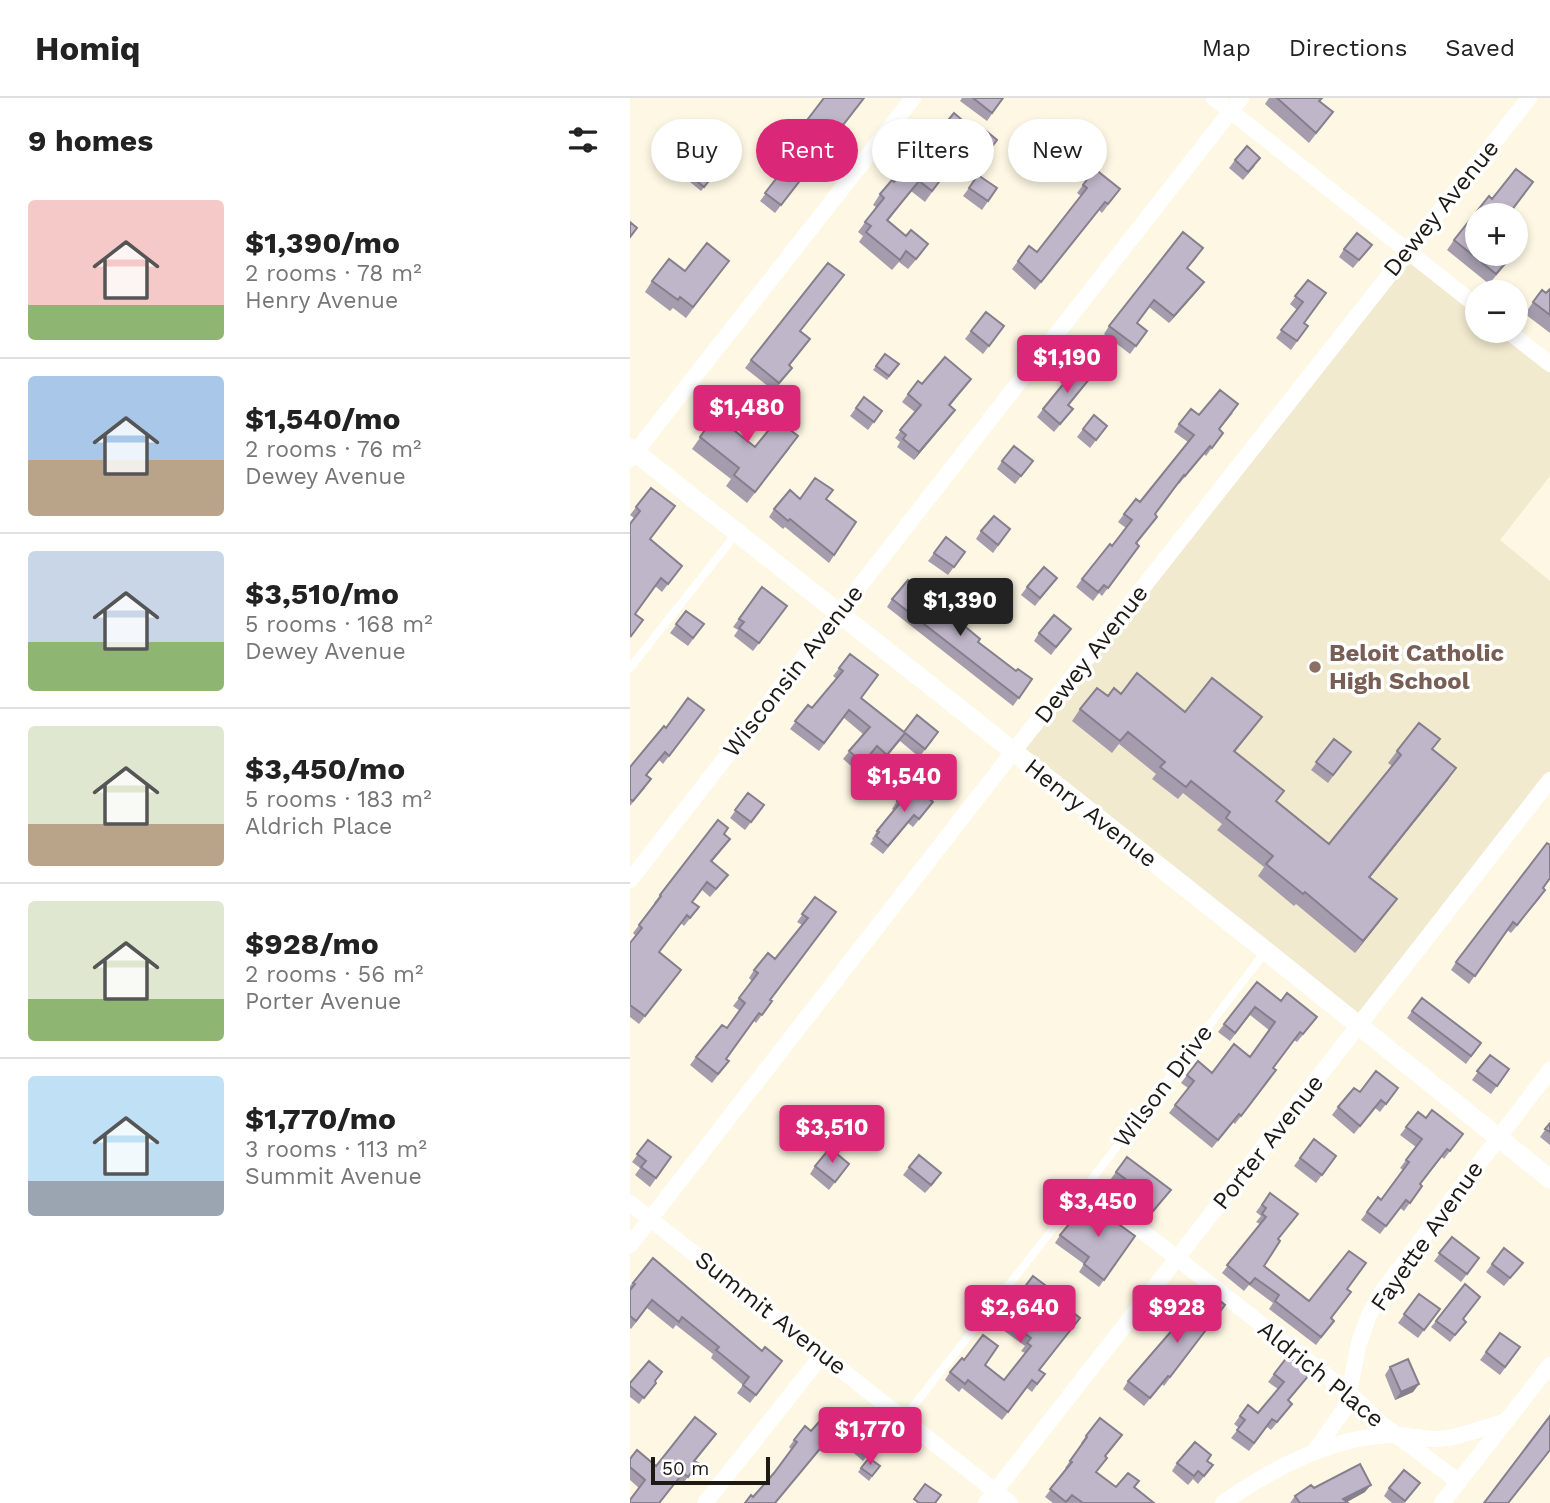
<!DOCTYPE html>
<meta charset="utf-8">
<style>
body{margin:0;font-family:"Work Sans",sans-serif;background:#f6f6f6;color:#222;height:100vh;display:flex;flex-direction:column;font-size:26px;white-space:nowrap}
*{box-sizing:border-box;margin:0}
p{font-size:23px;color:#767676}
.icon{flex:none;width:38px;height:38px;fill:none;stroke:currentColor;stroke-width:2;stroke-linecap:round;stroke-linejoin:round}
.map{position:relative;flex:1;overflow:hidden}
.drawer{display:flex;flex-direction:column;background:#fff;width:630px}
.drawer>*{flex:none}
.guide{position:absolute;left:21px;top:21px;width:665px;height:63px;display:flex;gap:14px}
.controls{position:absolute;left:835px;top:105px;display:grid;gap:14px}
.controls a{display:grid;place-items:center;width:63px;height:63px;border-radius:50%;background:#fff;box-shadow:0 4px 10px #0003;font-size:35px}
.scale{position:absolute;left:21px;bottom:18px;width:119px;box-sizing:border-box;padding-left:7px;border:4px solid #1c1a13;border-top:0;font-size:19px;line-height:24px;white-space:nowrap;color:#1c1a13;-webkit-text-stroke:5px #fff;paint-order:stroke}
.price{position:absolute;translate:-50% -60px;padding:0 16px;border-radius:7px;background:#db2777;color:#fff;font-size:23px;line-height:46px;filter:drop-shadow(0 2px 4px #0008)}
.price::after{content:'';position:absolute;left:50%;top:42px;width:21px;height:16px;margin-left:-10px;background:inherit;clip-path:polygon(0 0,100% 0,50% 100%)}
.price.current{background:#222;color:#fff}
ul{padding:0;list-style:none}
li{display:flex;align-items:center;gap:21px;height:175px;padding:0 28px}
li+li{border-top:2px solid #e0e0e0}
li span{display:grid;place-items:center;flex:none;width:196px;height:140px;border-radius:7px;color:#555}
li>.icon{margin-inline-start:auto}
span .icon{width:84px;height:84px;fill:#fffc;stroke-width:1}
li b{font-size:30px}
h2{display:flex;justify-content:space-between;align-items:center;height:84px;padding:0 28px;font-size:30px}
.tag{padding:0 24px;border-radius:32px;background:#fff;box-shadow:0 4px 10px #0003;font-size:24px;line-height:63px}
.tag.current{background:#db2777;color:#fff}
header{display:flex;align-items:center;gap:42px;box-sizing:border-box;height:98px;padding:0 35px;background:#fff;border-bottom:2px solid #e0e0e0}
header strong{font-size:33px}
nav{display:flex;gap:38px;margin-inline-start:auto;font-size:24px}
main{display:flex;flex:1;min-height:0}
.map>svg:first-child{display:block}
.built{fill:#f2eacf}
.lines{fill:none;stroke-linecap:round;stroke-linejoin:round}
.service{stroke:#fff;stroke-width:8}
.minor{stroke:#fff;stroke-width:16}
.tertiary{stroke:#fff;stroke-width:19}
.wall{fill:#a59dad}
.shaded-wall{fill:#867f8d}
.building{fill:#c0b6c9;stroke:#867f8d;stroke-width:2}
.education-dot{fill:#8d6e63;stroke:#fff;stroke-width:2.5}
.labels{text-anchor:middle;stroke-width:7;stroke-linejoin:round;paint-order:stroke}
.street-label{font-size:24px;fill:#1c1a13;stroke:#fff}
.education-label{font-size:24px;font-weight:bold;fill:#785e54;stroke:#fff;text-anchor:start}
</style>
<header>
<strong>Homiq</strong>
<nav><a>Map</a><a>Directions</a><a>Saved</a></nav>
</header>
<main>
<section class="drawer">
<h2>9 homes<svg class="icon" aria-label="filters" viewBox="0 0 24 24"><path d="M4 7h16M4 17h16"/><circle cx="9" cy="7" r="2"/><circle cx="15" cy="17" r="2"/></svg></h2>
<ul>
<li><span style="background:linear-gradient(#f6c9c9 75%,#8fb573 0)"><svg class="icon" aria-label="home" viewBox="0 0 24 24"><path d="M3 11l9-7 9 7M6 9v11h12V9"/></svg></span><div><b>$1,390/mo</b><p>2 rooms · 78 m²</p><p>Henry Avenue</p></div></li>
<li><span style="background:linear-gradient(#a9c7e8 60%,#b9a48a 0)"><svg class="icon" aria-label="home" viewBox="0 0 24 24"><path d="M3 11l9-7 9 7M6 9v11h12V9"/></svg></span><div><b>$1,540/mo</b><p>2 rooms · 76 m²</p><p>Dewey Avenue</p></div></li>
<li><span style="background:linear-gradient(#c9d6e8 65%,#8fb573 0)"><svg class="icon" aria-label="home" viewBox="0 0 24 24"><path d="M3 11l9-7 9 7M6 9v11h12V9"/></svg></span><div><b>$3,510/mo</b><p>5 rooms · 168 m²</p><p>Dewey Avenue</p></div></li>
<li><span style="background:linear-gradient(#dfe7d0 70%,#b9a48a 0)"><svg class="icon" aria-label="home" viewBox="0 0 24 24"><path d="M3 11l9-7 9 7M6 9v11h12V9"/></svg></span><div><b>$3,450/mo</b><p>5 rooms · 183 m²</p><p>Aldrich Place</p></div></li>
<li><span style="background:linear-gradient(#dfe7d0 70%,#8fb573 0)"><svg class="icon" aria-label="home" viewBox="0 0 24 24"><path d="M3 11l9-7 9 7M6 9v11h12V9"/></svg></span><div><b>$928/mo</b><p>2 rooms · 56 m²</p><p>Porter Avenue</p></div></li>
<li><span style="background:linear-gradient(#bfe0f5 75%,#9aa5b1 0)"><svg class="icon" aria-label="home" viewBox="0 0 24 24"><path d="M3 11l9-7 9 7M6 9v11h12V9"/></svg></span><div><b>$1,770/mo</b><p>3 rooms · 113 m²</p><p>Summit Avenue</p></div></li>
</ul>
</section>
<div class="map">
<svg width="920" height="1405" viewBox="0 0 920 1405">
<rect width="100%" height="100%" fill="#fdf7e3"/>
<path class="built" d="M774,156L847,212V233H874L920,267V378L870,442L920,483V694L729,928L383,654Z"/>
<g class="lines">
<path class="service" d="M0,570L106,436
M274,1320L456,1089L636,853"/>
<path class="minor" d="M584,0L847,208
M878,233L920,266
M0,361L283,0
M0,782L611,0
M456,1089L719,1295L753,1327L829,1384
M0,1105L380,1405
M0,1147L383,654L899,0
M684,1354L713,1313L719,1295L729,1245L739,1217L753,1192L920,972
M75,1405L193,1256
M356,1405L920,682
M593,1405C642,1370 706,1337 767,1337C779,1337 792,1341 804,1341C828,1341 854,1329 877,1323
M812,1405L920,1267"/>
<path class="tertiary" d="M0,350L636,853L920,1081"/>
</g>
<path class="wall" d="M234,0L145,115L130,103L174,45L165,38L183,14Z
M332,0H373L357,23L330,3Z
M639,0H692L690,4L703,14L679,45L635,6Z
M338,27L318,52L304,40L310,32Z
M355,32L367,42L355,58L342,48Z
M442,35L459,48L441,73L424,60Z
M605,62L625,68L613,82L599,70Z
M74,65L86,74L71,93L60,84Z
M315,76L295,104L281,93L258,123L291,156L278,171L269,164L262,172L229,144L233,138L228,134L246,109L243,107L250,96L264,84Z
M903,84L847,117L876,166L859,186L817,152L824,142L862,101Z
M453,87L490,91L472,115L469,112L405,192L382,171L388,163L407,154L451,98L447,95Z
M339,90H367L352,112L333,98Z
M742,147L723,170L709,159L714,151Z
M568,158L558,170L569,191L539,225L519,209L507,225L517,233L500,256L474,236L479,228Z
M55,173H91L56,220L43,210L40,213L15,194L22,183Z
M678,182L674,225L678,228L661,252L646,240L667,212L660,206Z
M208,185L170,233L180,241L159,268L162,270L144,293L115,270L121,262Z
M920,191V235L895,216L903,204L916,195Z
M374,228L353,256L335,241L341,233Z
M255,256L269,266L257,282L243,272Z
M461,279L439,307L443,311L424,334L407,319L413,311Z
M341,281L320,308L319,320L284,362L267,349L270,344L265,340L285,314L272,304L278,296L292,286Z
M234,299L252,313L238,332L220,318Z
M97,301L106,333L125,349L160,350L117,405L96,388L101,381L62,351Z
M603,315L589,332L593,335L576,358L574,356L549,386L548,385L525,416L527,419L507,445L509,448L472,498L469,495L463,503L446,489L452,481L482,448L496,430L488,424L494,416L510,404L558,344L544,334L549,326L569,317Z
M477,328L460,350L447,339L453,331Z
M372,363H403L385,386L367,371Z
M21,390L20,441L52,468L32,494L25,488L5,516L13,522L0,540V426L4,420L0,417Z
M170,401H196L226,424L199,465L155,429L153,431L139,419L144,411Z
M380,431L363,455L346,441L351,433Z
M316,439L335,454L318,477L298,463Z
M427,480L405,508L391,497L397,489Z
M132,489L157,508L123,553L104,538L108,532L103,529Z
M262,501L309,508L320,516L348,544L386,573L402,581L383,608L257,509Z
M56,513L74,526L58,548L40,535Z
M441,531L421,557L404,543L409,535Z
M220,556L232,600L274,634L303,642L289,659L270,643L252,664L242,656L227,673L213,661L233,636L214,620L189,653L160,631L178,607L182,610L207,581L203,578Z
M491,596L623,631L605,654L647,704L699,746L762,668L758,665L767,653L803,651L818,682L740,779L758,813L725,855L666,806L664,808L628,778L634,769L587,732L592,726L553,695L548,701L522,681L526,676L489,646L482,655L442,623L450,611L478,598Z
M74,612L33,666L29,662L16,678L15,690L0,708V669L36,630Z
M704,641L721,654L698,685L681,672Z
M118,695L134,707L115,732L100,720Z
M267,703L297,712L283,729L278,725L253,756L240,746L243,742L242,741L247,733L264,713L262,711Z
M94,736L100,741L82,764L92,785L80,799L72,792L62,804L69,809L54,828L51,825L29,854L51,872L9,926L0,919V845L6,838L3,835L25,806L24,805L30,797Z
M913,790L910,800L881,835L877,832L839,886L821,872L826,864Z
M185,799L206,814L140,902L142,903L126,925L124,923L96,961L93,971L82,985L60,967L66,959L97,930L110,913L103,908L122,883L119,880L124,872L145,861L172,827L167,824Z
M627,884L681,927L667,944L664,942L643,970L640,980L605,1026L603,1024L582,1050L539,1015L558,990L551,985L557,977L582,975L620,959L639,932L620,917L600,943L588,934Z
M782,913L851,945L836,966L777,920Z
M860,957L879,971L861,996L842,982Z
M768,990L750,1014L745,1010L724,1036L702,1017L708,1009L730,994Z
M788,1014L796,1020L833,1036L814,1061L812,1059L790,1086L792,1088L774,1113L770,1110L750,1136L731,1122L748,1099L751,1102L773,1072L770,1070L786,1049L770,1037Z
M920,1025V1047L910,1039Z
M684,1041L706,1058L686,1085L664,1068Z
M18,1042L41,1059L20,1089L5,1077L10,1070L2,1064Z
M497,1059L541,1092L518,1121L498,1105L502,1099L480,1082Z
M219,1066L199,1092L180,1076L185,1068Z
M279,1069L305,1084L295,1095L273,1077Z
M640,1095L648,1142L634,1168L679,1203L717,1191L701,1221L704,1223L686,1247L639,1211L643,1205L619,1187L614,1193L592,1175L630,1126L626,1124L631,1118L626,1114Z
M482,1123L505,1138L469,1189L449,1174L454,1166L425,1145L430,1137Z
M822,1139L849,1160L831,1184L804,1163Z
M23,1160L132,1253L152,1263L120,1305L107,1295L113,1287L81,1260L83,1256L46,1227L43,1231L17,1210L1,1231L0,1230V1188Z
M893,1165L874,1188L856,1174L862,1166Z
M412,1190L450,1220L410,1272L409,1284L402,1294L397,1290L372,1322L332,1290L329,1294L315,1282L320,1274L334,1262L355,1267L374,1282L395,1255L391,1253L395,1248L366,1227L372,1219Z
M789,1196L810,1211L788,1240L768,1225Z
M595,1207L534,1288L532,1286L514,1308L493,1291L498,1283Z
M833,1222L836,1224L820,1244L801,1229L806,1223Z
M870,1235L890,1249L870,1277L850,1262Z
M760,1269L789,1286L783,1294L765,1302L755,1277Z
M644,1276L674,1284L658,1303L662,1306L656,1314L641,1332L637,1329L619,1353L601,1340L609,1330L604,1326L618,1307L628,1315L648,1291L638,1284Z
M25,1284L9,1306L0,1299V1285Z
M209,1328L203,1336L123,1399L144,1375L162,1352L159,1349L164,1342L181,1333Z
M86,1336L65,1363L68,1365L52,1387L47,1383L30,1405H0L9,1390L0,1382V1361L26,1368Z
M218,1337L250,1342L233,1363L212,1345Z
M492,1337L475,1358L466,1375L486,1389H505L524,1405H423L415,1399L436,1371L435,1370L452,1346L451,1345L456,1338Z
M239,1360L250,1368L239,1383L228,1374Z
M547,1365L583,1367L568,1386L563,1381L558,1387L542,1373Z
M684,1390L735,1394L717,1404L718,1405H660L665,1398Z
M759,1390L784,1393L774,1405H762L754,1398Z"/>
<path class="shaded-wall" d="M574,184L569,191L539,225L544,218Z
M325,312L319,320L284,362L289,354Z
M826,670L818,682L731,791L739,779Z
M767,801L758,813L725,855L733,843Z
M789,1286L783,1294L765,1302L771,1294Z
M741,1387L735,1394L715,1405L713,1401Z"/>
<path class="building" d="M194,0H234L151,107L135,95L180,37L171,30Z
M343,0H373L362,15Z
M647,0H692L689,3L703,14L686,35Z
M324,15L338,27L324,44L310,32Z
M355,32L367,42L358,54L345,43Z
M442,35L459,48L446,65L430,52Z
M617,48L630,60L618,74L605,62Z
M287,55L315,76L302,93L289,83L257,122L276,138L281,132L298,146L286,161L276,153L270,162L236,134L241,128L235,124L254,100L250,96L262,82L264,84Z
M74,65L86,74L74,89L63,80Z
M465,71L490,91L478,106L475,104L411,184L388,163L399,148L407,154L457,90L453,87Z
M886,71L903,84L878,117H847V156H883L866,176L824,142L859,98L862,101Z
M348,77L367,90L358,103L339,90Z
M0,124L7,130L0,139Z
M553,134L573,150L557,170L574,184L544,218L524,202L507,225L517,233L506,248L479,228Z
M727,135L742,147L729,162L714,151Z
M77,145L99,163L63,209L50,199L48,202L22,183L39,161L55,173Z
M198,165L214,177L170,233L180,241L159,267L162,270L149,285L121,262Z
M678,182L696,195L674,225L678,228L667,243L651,232L673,204L665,198Z
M920,191V217L903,204L912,192L916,195Z
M356,214L374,228L359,248L341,233Z
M255,256L269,266L259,278L246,268Z
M315,259L341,281L319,307L325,312L289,354L273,341L276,337L270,332L291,307L278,296L288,283L292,286Z
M448,268L461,279L438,307L443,311L430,326L413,311Z
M590,292L608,306L589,331L593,335L582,350L580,348L555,378L554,377L525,416L527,419L506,445L509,448L478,490L474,487L468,494L452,481L480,446L482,448L502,422L494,416L506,401L510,404L564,337L549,326L561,311L569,317Z
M234,299L252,313L244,324L226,310Z
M97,301L117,317L105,333L125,349L147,322L168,338L125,394L104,377L109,370L70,339Z
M464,317L477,328L466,342L453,331Z
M384,348L403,363L391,378L372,363Z
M185,380L203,392L196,401L226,424L204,457L160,421L158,423L144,411L160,392L170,401Z
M21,390L45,408L20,441L52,468L38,486L31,480L5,516L13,522L1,538L0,537V426L10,413L6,409Z
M364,418L380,431L368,447L351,433Z
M316,439L335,454L324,469L304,455Z
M414,469L427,480L410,500L397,489Z
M278,482L309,508L310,506L322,514L320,516L350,541L348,544L386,573L388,571L402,581L389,600L262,501Z
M132,489L157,508L129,545L109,530L114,524L109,521Z
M56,513L74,526L63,540L46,526Z
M424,517L441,531L426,549L409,535Z
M220,556L248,577L231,600L274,634L287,617L308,634L295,651L275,635L257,657L247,648L233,665L219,653L240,629L219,612L194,645L165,623L178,607L182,610L213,573L209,570Z
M507,575L555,614L582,580L632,619L604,653L654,693L646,703L699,746L771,657L767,653L789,625L810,641L802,651L826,670L739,779L767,801L733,843L675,794L673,796L636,766L643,758L596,720L600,714L561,683L556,689L530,669L535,664L498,634L490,643L450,611L467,590L478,598L484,590L491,596Z
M58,600L74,612L39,658L35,654L16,677L21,681L3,703L0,701V669L34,628L36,630Z
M704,641L721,654L703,677L686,664Z
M281,686L303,704L289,721L284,717L258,748L246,738L249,734L247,733L270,705L267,703Z
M118,695L134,707L121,724L105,712Z
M88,722L98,730L94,736L100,741L81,763L98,777L86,791L77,784L62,804L69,809L60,820L57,817L29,854L51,872L15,918L0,907V845L12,830L9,827L31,798L30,797Z
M917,745L920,747V780L913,790L915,792L887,827L883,824L845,878L826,864Z
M185,799L206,814L140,902L142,903L132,917L129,915L96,961L99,963L88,976L66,959L92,927L97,930L115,905L109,900L128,875L124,872L138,855L145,861L178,820L172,816Z
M627,884L651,903L657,895L687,919L673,936L670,934L643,970L646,972L611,1018L609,1016L588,1042L545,1007L564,983L557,977L568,963L582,975L604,946L620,959L645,924L625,909L605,935L594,926Z
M792,900L851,945L841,958L782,913Z
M860,957L879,971L867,988L847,973Z
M746,973L768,990L756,1006L751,1002L730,1028L708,1009L724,990L730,994Z
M802,1012L833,1036L820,1053L817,1051L790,1086L792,1088L780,1105L776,1102L756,1128L737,1114L748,1099L751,1102L779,1064L776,1062L792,1041L776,1029L788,1014L796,1020Z
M920,1025V1034L915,1031Z
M684,1041L706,1058L692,1077L670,1060Z
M18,1042L41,1059L26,1080L11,1069L16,1063L7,1056Z
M200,1050L219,1066L205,1084L185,1068Z
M289,1057L311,1075L301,1087L279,1069Z
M497,1059L541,1092L523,1113L504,1097L509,1091L486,1074Z
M640,1095L668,1116L648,1141L650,1143L634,1168L679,1203L719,1153L736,1165L717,1191L721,1194L701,1220L704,1223L691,1239L645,1203L649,1197L625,1180L620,1186L597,1167L636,1119L632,1116L636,1110L632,1107Z
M458,1103L482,1123L483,1122L505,1138L474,1182L454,1166L459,1159L430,1137Z
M822,1139L849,1160L837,1176L809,1155Z
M874,1150L893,1165L880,1180L862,1166Z
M23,1160L132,1253L135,1249L152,1263L126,1297L113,1287L119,1279L86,1252L89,1249L52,1219L49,1224L22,1202L6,1223L0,1218V1192L5,1186L3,1185Z
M403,1178L415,1187L412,1190L450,1220L409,1272L415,1276L407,1286L402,1282L378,1314L338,1282L335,1286L320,1274L332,1260L334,1262L353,1237L368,1248L355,1267L374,1282L401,1248L397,1245L401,1240L372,1219Z
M835,1186L850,1199L833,1221L836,1224L825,1237L806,1223Z
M577,1192L595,1207L540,1279L538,1278L520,1300L498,1283Z
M789,1196L810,1211L794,1232L774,1216Z
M870,1235L890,1249L875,1269L856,1254Z
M658,1258L680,1276L658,1302L662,1306L647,1324L642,1321L624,1345L607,1332L615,1322L610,1318L618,1307L628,1315L654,1284L644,1276Z
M778,1261L789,1286L771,1294L760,1269Z
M19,1263L32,1274L25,1283L26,1285L14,1300L0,1288V1285Z
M195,1317L209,1328L145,1405H115L121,1397L123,1399L144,1375L167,1344L164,1342L175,1328L181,1333Z
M920,1318V1352L878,1405H854Z
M65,1319L86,1336L64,1363L68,1365L58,1379L53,1375L29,1405H0V1402L15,1382L0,1369V1361L7,1352L26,1368Z
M470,1320L492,1337L475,1358L477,1360L466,1374L486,1389L498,1375L509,1383L504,1389L524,1405H453L442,1397L436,1404L420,1391L442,1364L440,1363L457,1339L456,1338Z
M229,1324L250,1342L239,1355L218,1337Z
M565,1344L581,1357L577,1363L583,1367L574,1378L568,1373L564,1378L547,1365Z
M239,1360L250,1368L242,1378L231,1370Z
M730,1366L741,1387L713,1401L718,1405H670L665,1398L681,1387L684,1390Z
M774,1372L790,1385L775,1403L759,1390Z
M295,1386L311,1397L305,1405H289L284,1401Z"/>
<circle class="education-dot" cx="685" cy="569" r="7"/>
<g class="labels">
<g class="street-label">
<text transform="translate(811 110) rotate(-51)" y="8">Dewey Avenue</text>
<text transform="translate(461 556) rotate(-52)" y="8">Dewey Avenue</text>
<text transform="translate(163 573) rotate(-52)" y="8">Wisconsin Avenue</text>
<text transform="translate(461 715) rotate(38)" y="8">Henry Avenue</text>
<text transform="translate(533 988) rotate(-53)" y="8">Wilson Drive</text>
<text transform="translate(638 1044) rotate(-52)" y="8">Porter Avenue</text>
<text transform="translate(797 1138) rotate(-55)" y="8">Fayette Avenue</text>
<text transform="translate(141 1215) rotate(38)" y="8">Summit Avenue</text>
<text transform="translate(691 1276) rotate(39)" y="8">Aldrich Place</text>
</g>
<g class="education-label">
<text x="699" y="563">Beloit Catholic<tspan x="699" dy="28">High School</tspan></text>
</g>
</g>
</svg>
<div class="controls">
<a>+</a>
<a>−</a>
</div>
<div class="scale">50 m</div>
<b class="price" style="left:437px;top:297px">$1,190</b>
<b class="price" style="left:117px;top:347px">$1,480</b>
<b class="price current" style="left:330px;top:540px">$1,390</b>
<b class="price" style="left:274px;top:716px">$1,540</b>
<b class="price" style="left:202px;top:1067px">$3,510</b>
<b class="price" style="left:468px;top:1141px">$3,450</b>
<b class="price" style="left:390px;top:1247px">$2,640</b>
<b class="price" style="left:547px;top:1247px">$928</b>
<b class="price" style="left:240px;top:1369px">$1,770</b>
<div class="guide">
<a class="tag">Buy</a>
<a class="tag current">Rent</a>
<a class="tag">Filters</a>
<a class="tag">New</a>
</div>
</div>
</main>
